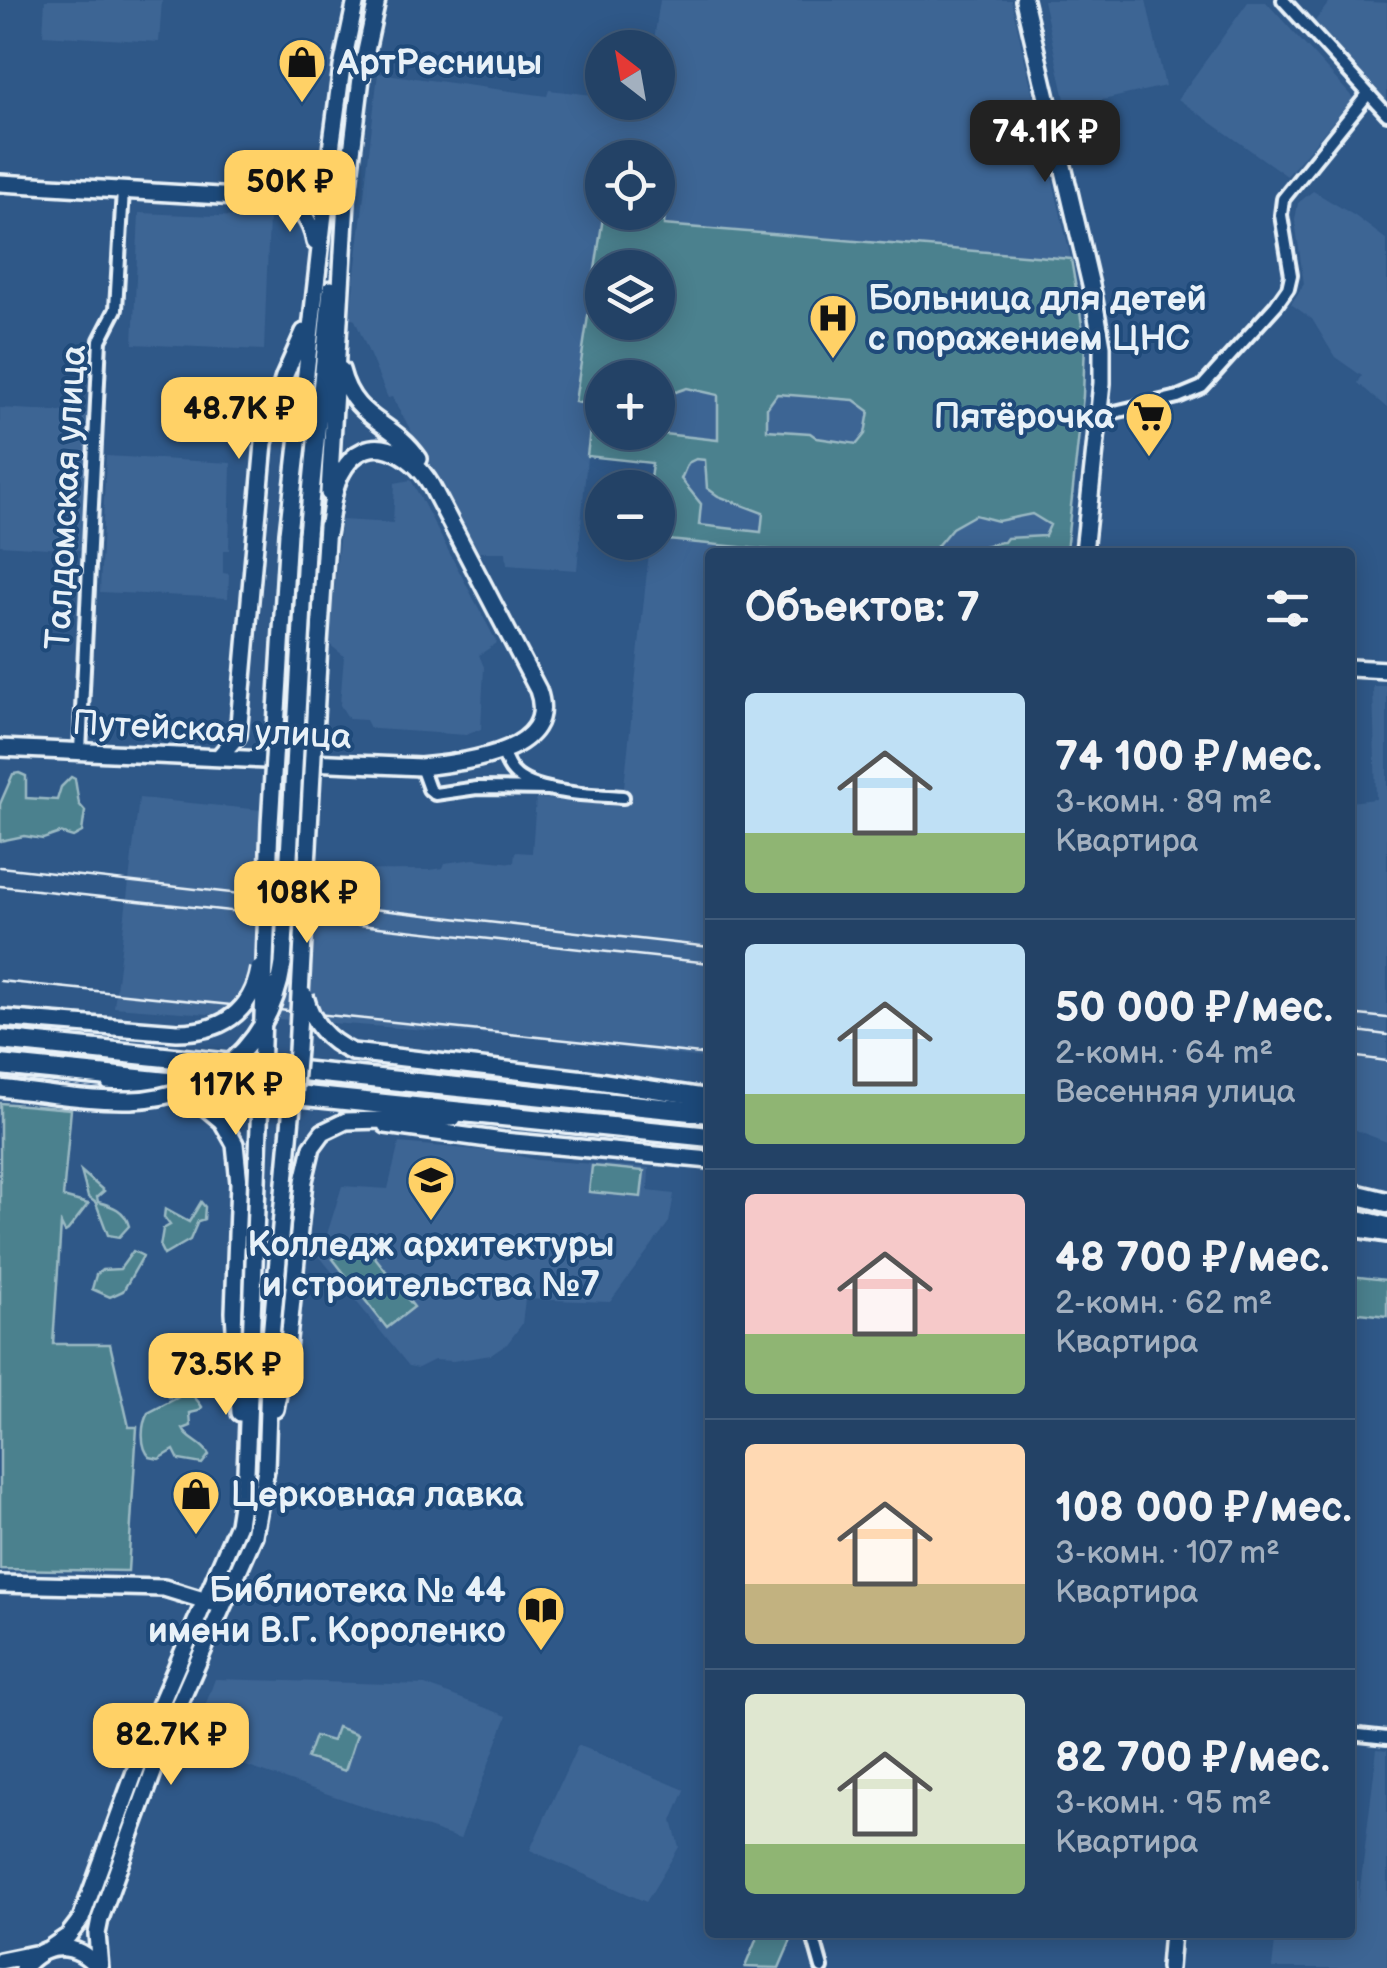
<!DOCTYPE html>
<html lang="ru">
<meta charset="utf-8">
<style>
body{margin:0;font-family:"Balsamiq Sans",sans-serif;background:#2f4d6f;color:#f1f3f6;height:100vh;display:flex;flex-direction:column;font-size:38px;white-space:nowrap}
*{box-sizing:border-box;margin:0}
p{font-size:32px;color:#a3b0bf}
.icon{flex:none;width:55px;height:55px;fill:none;stroke:currentColor;stroke-width:2;stroke-linecap:round;stroke-linejoin:round}
.map{position:relative;flex:1;overflow:hidden}
.details{position:absolute;left:705px;top:548px;width:650px;height:1390px;display:flex;flex-direction:column;background:#234266;border-radius:10px;box-shadow:0 5px 25px #0003,0 0 0 2px #405b7a}
.details>*{flex:none}
.needle{width:65px;rotate:329deg}
.fabs{position:absolute;left:585px;top:30px;display:grid;gap:20px}
.fabs a{display:grid;place-items:center;width:90px;height:90px;border-radius:50%;background:#234266;box-shadow:0 5px 25px #0003,0 0 0 2px #405b7a;font-size:50px}
.price{position:absolute;translate:-50% -85px;padding:0 22px;border-radius:20px;background:#ffd166;color:#111;font-size:32px;line-height:65px;filter:drop-shadow(0 2px 5px #0008)}
.price::after{content:'';position:absolute;left:50%;top:60px;width:30px;height:22px;margin-left:-15px;background:inherit;clip-path:polygon(0 0,100% 0,50% 100%)}
.price.selected{background:#222;color:#fff}
ul{padding:0;list-style:none}
li{display:flex;align-items:center;gap:30px;height:250px;padding:0 40px}
li+li{border-top:2px solid #405b7a}
li span{display:grid;place-items:center;flex:none;width:280px;height:200px;border-radius:10px;color:#555}
li>.icon{margin-inline-start:auto}
span .icon{width:120px;height:120px;fill:#fffc;stroke-width:1}
li b{font-size:42px}
h2{display:flex;justify-content:space-between;align-items:center;height:120px;padding:0 40px;font-size:42px}
.map>svg:first-child{display:block}
.built{fill:#3e6594;fill-rule:evenodd}
.green{fill:#4c818e;stroke:#9ab9c3;stroke-width:2.5;fill-rule:evenodd}
.lines{fill:none;stroke-linecap:round;stroke-linejoin:round}
.street-casing{stroke:#e8f1f8;stroke-width:18}
.secondary-casing{stroke:#e8f1f8;stroke-width:22}
.primary-casing{stroke:#e8f1f8;stroke-width:25}
.street{stroke:#1f4a7a;stroke-width:10}
.secondary{stroke:#1f4a7a;stroke-width:15}
.primary{stroke:#1f4a7a;stroke-width:18}
.rail{stroke:#e8f1f8;stroke-width:2.5}
.secondary-bridge-casing{stroke:#e8f1f8;stroke-width:22;stroke-linecap:butt}
.secondary-bridge{stroke:#1f4a7a;stroke-width:15}
.labels{text-anchor:middle;stroke-width:8;stroke-linejoin:round;paint-order:stroke}
.poi-label{font-size:35px;font-weight:bold;fill:#e8f1f8;stroke:#1f4a7a;text-anchor:start}
.street-label{font-size:35px;fill:#e8f1f8;stroke:#1f4a7a}
</style>
<div class="map">
<svg width="1387" height="1968" viewBox="0 0 1387 1968">
<rect width="100%" height="100%" fill="#2f5888"/>
<filter id="ink" filterUnits="userSpaceOnUse"><feTurbulence type="fractalNoise" baseFrequency=".01" numOctaves="2"/><feDisplacementMap in="SourceGraphic" scale="20" xChannelSelector="R" yChannelSelector="G"/><feConvolveMatrix kernelMatrix="1 2 1 2 8 2 1 2 1" color-interpolation-filters="sRGB"/></filter>
<g filter="url(#ink)">
<path class="built" d="M45,0H162L159,42L43,35Z
M660,0H1011L1071,259L1085,342L1083,396L1066,552H710V1059L548,1039L114,1007L139,798L271,811L267,871L430,870L443,868L445,863L474,859L514,863L515,852L532,853L536,798L622,806L650,543L658,542V488L649,487L652,463L587,457L577,570L507,565L506,552H479L392,397L388,398L355,320L350,318L378,73L547,96L549,90L602,96V102H658V48L653,47ZM602,158H658V212H602ZM602,268H658V322H602ZM602,378H658V432H602Z
M1043,0H1146L1165,86L1067,108Z
M1331,0L1387,3V100L1315,21Z
M1248,2H1266L1353,98L1287,176L1178,99Z
M1313,191L1355,216L1387,240V408L1358,383L1362,376L1335,357L1312,319L1291,304L1304,284L1295,220L1298,203Z
M139,213L269,218L264,350L133,344Z
M0,408L88,413L81,550L0,545Z
M106,456L231,463L229,550H223V573L229,574L228,598L100,592Z
M411,480L497,643L479,655L484,667L481,729L466,735L376,729L370,728L366,720L349,719L340,705L344,656L329,644L341,520L393,523L395,483Z
M1373,686H1387V1142L1350,1128V802L1376,799Z
M399,1143L501,1152L537,1160L649,1168L648,1191L674,1194L669,1222L610,1302L525,1299L522,1324L507,1344L491,1355L453,1361L434,1360L418,1368L409,1366L320,1257L342,1186L388,1189Z
M215,1679L425,1685L507,1716L460,1839L190,1747Z
M578,1745L685,1790L672,1821L679,1847L646,1902L530,1850Z
M1377,1749L1387,1750V1968H1272L1276,1933L1350,1932V1881H1359L1358,1905Z"/>
<path class="green" d="M666,195L664,225L1071,259L1085,342L1083,396L1066,552H965C973,549 996,542 1004,542L1007,538L1045,536L1050,525L1032,514L998,521L975,515L952,528L937,546L940,552H791L658,539V488L649,487L652,463L587,456L593,405L575,402L603,217L616,213L658,212V198ZM602,268H658V322H602ZM602,378H658V387L673,393L687,388L718,395V440L655,433L602,432ZM777,394L854,400L869,411L865,434L857,444L817,438L810,433L767,430V408ZM696,459L705,460L707,488L718,496L763,513L761,532L699,525L701,504L681,479L688,463Z
M19,773L26,776V798L57,800L61,787L71,777L75,779L79,804L85,811L82,832L73,837L60,833L43,839L24,836L0,841V804L13,774Z
M0,1103L71,1109L63,1197L88,1204L68,1230L65,1232L61,1224L53,1344H110L129,1427H137L128,1571L0,1569Z
M592,1166L644,1171L641,1197L589,1192Z
M81,1171L104,1191L97,1197L98,1202C113,1206 125,1210 129,1226L119,1237L108,1235L96,1203L88,1197Z
M201,1202L205,1207L204,1219L198,1221L190,1240L164,1255L160,1247L163,1229L170,1225L164,1217L165,1209L189,1222Z
M360,1238L414,1307L387,1328L333,1259Z
M133,1251L143,1256L123,1291L110,1297L92,1289L96,1275L102,1270L120,1269Z
M1350,1276L1387,1280V1316L1350,1312Z
M168,1336L184,1339L199,1362L181,1372L178,1367C176,1386 193,1392 202,1407L199,1411L190,1413L191,1426L183,1429C188,1441 203,1442 209,1455L202,1464L179,1460L174,1450L159,1459L150,1457C140,1447 141,1425 148,1413L179,1397H169L161,1391L151,1367C158,1361 158,1348 168,1336Z
M337,1727L357,1734L345,1771L307,1758L315,1736L332,1741Z
M759,1933H773L791,1940L779,1968L745,1967Z"/>
<g class="lines">
<g class="street-casing">
<path id="street" d="M1283,0L1387,114
M1098,416L1178,397L1202,387L1276,305L1288,288L1291,275L1281,215L1283,199L1368,94
M502,750C505,758 507,766 513,772C532,794 595,795 623,797
M80,751L100,340L116,309L123,190
M421,767L429,789L435,794L477,788L550,789
M1350,1230L1387,1236
M1350,1734L1387,1738
M812,1932L822,1968"/>
</g>
<g class="secondary-casing">
<path id="secondary" d="M1024,0L1093,294L1102,346V383L1084,552
M0,183L273,199C295,197 313,194 326,173
M277,200C300,206 311,219 315,242
M341,370C354,422 392,419 419,459
M329,493L346,201L362,70L377,0
M288,533L332,142L342,67L356,0
M307,534L331,289
M319,644L327,526
M1350,668L1387,670
M0,748L421,767C464,762 561,753 538,690L431,485C412,452 367,427 342,472C332,489 331,515 327,535
M219,757L238,735L264,443L284,377L304,332
M585,1079L710,1098
M110,1083L171,1094L204,1106L222,1121L235,1144L239,1183L234,1312L240,1413
M386,1125L503,1141L710,1160
M275,1409L287,1349L304,1181L312,1147L323,1132L346,1121L453,1118
M0,1584L164,1588L213,1603
M49,1949L68,1936L81,1919L155,1717L238,1524L246,1472L251,1346
M0,1961L34,1954
M23,1968C45,1941 76,1941 98,1968
M100,1968L97,1934L100,1919L171,1723L254,1535L266,1469L270,1348
M1169,1968L1172,1932"/>
</g>
<g class="primary-casing">
<path id="primary" d="M0,1040L710,1113
M0,1065L710,1137
M1350,1193L1387,1202
M1350,1218L1387,1227"/>
</g>
<use href="#street" class="street"/>
<use href="#secondary" class="secondary"/>
<use href="#primary" class="primary"/>
<path class="rail" d="M0,867L710,947
M0,886L710,963
M0,981L710,1055
M1350,1014L1387,1018
M1350,1030L1387,1035
M1350,1056L1387,1061"/>
<g class="secondary-bridge-casing">
<path id="secondary-bridge" d="M305,996C312,1023 326,1040 352,1052L585,1079
M0,1018L177,1032C220,1032 251,1014 259,969
M0,1088C43,1093 88,1101 131,1100C212,1097 271,1043 283,964L307,534
M251,1346L270,824L288,533
M270,1348L297,1050L319,644"/>
</g>
<use href="#secondary-bridge" class="secondary-bridge"/>
</g>
</g>
<defs>
<g id="shop-pin" transform="scale(2.5)"><path d="M0 17L-7.5 6A9.5 9.5 0 1 1 7.5 6Z" fill="#ffd166" stroke="#1f4a7a"/><path d="M-5-2.5h2.3a2.7 3.5 0 0 1 5.4 0H5L5.5 6h-11ZM-1.5-2.5h3a1.5 2.3 0 0 0-3 0Z" fill="#111"/></g>
<g id="hospital-pin" transform="scale(2.5)"><path d="M0 17L-7.5 6A9.5 9.5 0 1 1 7.5 6Z" fill="#ffd166" stroke="#1f4a7a"/><path d="M-5-5h3v3.5h4V-5h3V5h-3V1.5h-4V5h-3Z" fill="#111"/></g>
<g id="supermarket-pin" transform="scale(2.5)"><path d="M0 17L-7.5 6A9.5 9.5 0 1 1 7.5 6Z" fill="#ffd166" stroke="#1f4a7a"/><path d="M-6-5.5h2.5l.6 2H6L4.5 2H-2.5L-4.4-4H-6ZM-1.5 3.2a1.3 1.3 0 1 0 .1 0ZM3 3.2a1.3 1.3 0 1 0 .1 0Z" fill="#111"/></g>
<g id="university-pin" transform="scale(2.5)"><path d="M0 17L-7.5 6A9.5 9.5 0 1 1 7.5 6Z" fill="#ffd166" stroke="#1f4a7a"/><path d="M0-5L7-2L0 1L-7-2ZM-4 1L0 2.5L4 1V4Q0 6-4 4Z" fill="#111"/></g>
<g id="library-pin" transform="scale(2.5)"><path d="M0 17L-7.5 6A9.5 9.5 0 1 1 7.5 6Z" fill="#ffd166" stroke="#1f4a7a"/><path d="M-6-4Q-3-5.5-.7-3.5V5Q-3 3-6 4ZM6-4Q3-5.5 .7-3.5V5Q3 3 6 4Z" fill="#111"/></g>
</defs>
<g fill-rule="evenodd">
<use href="#shop-pin" x="302" y="62"/>
<use href="#hospital-pin" x="833" y="318"/>
<use href="#supermarket-pin" x="1149" y="416"/>
<use href="#university-pin" x="431" y="1180"/>
<use href="#shop-pin" x="196" y="1494"/>
<use href="#library-pin" x="541" y="1610"/>
</g>
<g class="labels">
<g class="poi-label">
<text x="337" y="74">АртРесницы</text>
<text x="868" y="310">Больница для детей<tspan x="868" dy="40">с поражением ЦНС</tspan></text>
<text x="1114" y="428" text-anchor="end">Пятёрочка</text>
<text x="431" y="1256" text-anchor="middle">Колледж архитектуры<tspan x="431" dy="40">и строительства №7</tspan></text>
<text x="231" y="1506">Церковная лавка</text>
<text x="506" y="1602" text-anchor="end">Библиотека № 44<tspan x="506" dy="40">имени В.Г. Короленко</tspan></text>
</g>
<g class="street-label">
<text transform="translate(65 497) rotate(-87)" y="12">Талдомская улица</text>
<text transform="translate(212 729) rotate(3)" y="12">Путейская улица</text>
</g>
</g>
</svg>
<div class="fabs">
<a><svg class="needle" viewBox="-14 -14 28 28"><path d="M0-13l5 13h-10z" fill="#e53935"/><path d="M0 13l5-13h-10z" fill="#a3b0bf"/></svg></a>
<a><svg class="icon" aria-label="locate" viewBox="0 0 24 24"><circle cx="12" cy="12" r="6"/><path d="M12 2v4M12 18v4M2 12h4M18 12h4"/></svg></a>
<a><svg class="icon" aria-label="layers" viewBox="0 0 24 24"><path d="M12 4l9 5-9 5-9-5zM3 14l9 5 9-5"/></svg></a>
<a>+</a>
<a>−</a>
</div>
<b class="price selected" style="left:1045px;top:185px">74.1K ₽</b>
<b class="price" style="left:290px;top:235px">50K ₽</b>
<b class="price" style="left:239px;top:462px">48.7K ₽</b>
<b class="price" style="left:307px;top:946px">108K ₽</b>
<b class="price" style="left:236px;top:1138px">117K ₽</b>
<b class="price" style="left:226px;top:1418px">73.5K ₽</b>
<b class="price" style="left:171px;top:1788px">82.7K ₽</b>
<section class="details">
<h2>Объектов: 7<svg class="icon" aria-label="filters" viewBox="0 0 24 24"><path d="M4 7h16M4 17h16"/><circle cx="9" cy="7" r="2"/><circle cx="15" cy="17" r="2"/></svg></h2>
<ul>
<li><span style="background:linear-gradient(#bfe0f5 70%,#8fb573 0)"><svg class="icon" aria-label="home" viewBox="0 0 24 24"><path d="M3 11l9-7 9 7M6 9v11h12V9"/></svg></span><div><b>74 100 ₽/мес.</b><p>3-комн. · 89 m²</p><p>Квартира</p></div></li>
<li><span style="background:linear-gradient(#bfe0f5 75%,#8fb573 0)"><svg class="icon" aria-label="home" viewBox="0 0 24 24"><path d="M3 11l9-7 9 7M6 9v11h12V9"/></svg></span><div><b>50 000 ₽/мес.</b><p>2-комн. · 64 m²</p><p>Весенняя улица</p></div></li>
<li><span style="background:linear-gradient(#f6c9c9 70%,#8fb573 0)"><svg class="icon" aria-label="home" viewBox="0 0 24 24"><path d="M3 11l9-7 9 7M6 9v11h12V9"/></svg></span><div><b>48 700 ₽/мес.</b><p>2-комн. · 62 m²</p><p>Квартира</p></div></li>
<li><span style="background:linear-gradient(#ffd9b3 70%,#c2b280 0)"><svg class="icon" aria-label="home" viewBox="0 0 24 24"><path d="M3 11l9-7 9 7M6 9v11h12V9"/></svg></span><div><b>108 000 ₽/мес.</b><p>3-комн. · 107 m²</p><p>Квартира</p></div></li>
<li><span style="background:linear-gradient(#dfe7d0 75%,#8fb573 0)"><svg class="icon" aria-label="home" viewBox="0 0 24 24"><path d="M3 11l9-7 9 7M6 9v11h12V9"/></svg></span><div><b>82 700 ₽/мес.</b><p>3-комн. · 95 m²</p><p>Квартира</p></div></li>
</ul>
</section>
</div>
